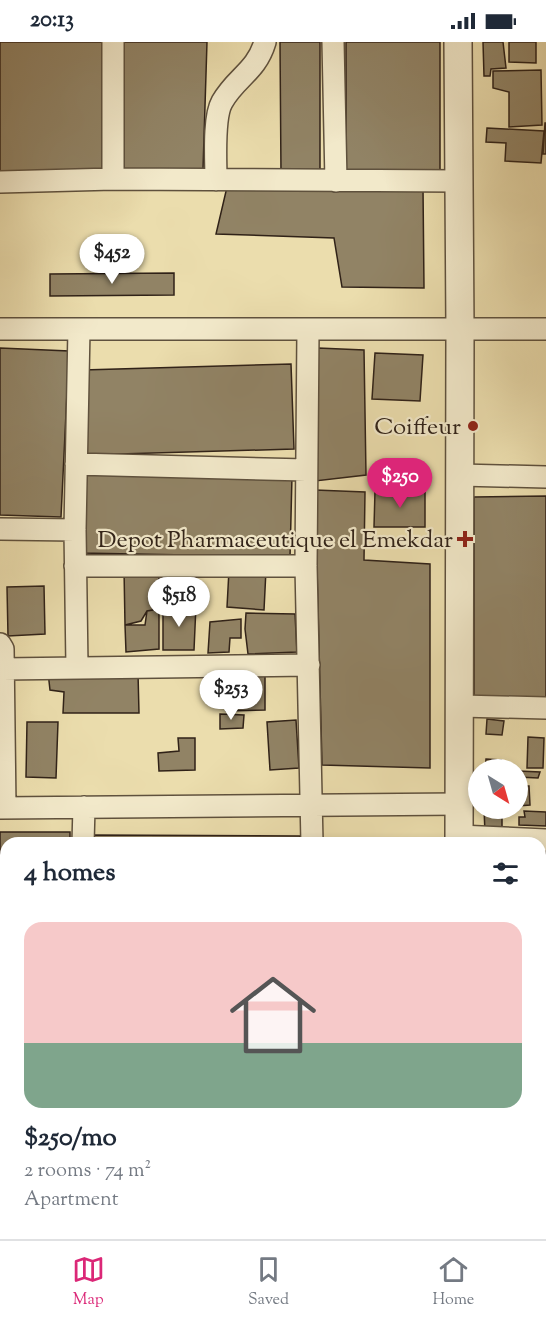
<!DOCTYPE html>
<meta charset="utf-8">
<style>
body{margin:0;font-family:"Sorts Mill Goudy",serif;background:#f2f2f3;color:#1f2937;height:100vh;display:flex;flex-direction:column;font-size:22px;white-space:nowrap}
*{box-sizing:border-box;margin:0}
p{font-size:20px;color:#747a83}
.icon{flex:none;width:33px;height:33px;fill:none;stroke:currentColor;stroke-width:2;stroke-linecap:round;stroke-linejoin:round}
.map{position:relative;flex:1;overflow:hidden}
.panel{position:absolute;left:0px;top:795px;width:546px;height:402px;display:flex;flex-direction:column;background:#fff;border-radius:18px 18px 0 0;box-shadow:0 3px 9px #0003}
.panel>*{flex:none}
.needle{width:39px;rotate:143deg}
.controls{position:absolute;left:468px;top:717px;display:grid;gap:12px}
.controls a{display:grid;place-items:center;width:60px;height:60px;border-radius:50%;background:#fff;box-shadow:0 3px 9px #0003;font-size:30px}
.price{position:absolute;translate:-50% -51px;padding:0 14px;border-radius:21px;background:#fff;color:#222;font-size:20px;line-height:39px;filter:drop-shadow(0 2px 3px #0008)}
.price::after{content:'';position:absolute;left:50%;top:36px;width:18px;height:14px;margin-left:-9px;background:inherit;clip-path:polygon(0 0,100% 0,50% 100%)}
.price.current{background:#db2777;color:#fff}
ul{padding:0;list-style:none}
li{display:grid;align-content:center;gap:12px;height:318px;padding:0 24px}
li+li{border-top:2px solid #e0e1e3}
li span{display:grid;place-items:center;height:186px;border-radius:18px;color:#555}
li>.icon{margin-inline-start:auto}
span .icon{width:108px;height:108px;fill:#fffc;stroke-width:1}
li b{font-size:26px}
h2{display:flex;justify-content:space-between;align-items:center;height:72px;padding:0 24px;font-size:26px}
.status{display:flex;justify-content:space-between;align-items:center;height:42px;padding:0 30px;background:#fff;direction:ltr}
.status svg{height:16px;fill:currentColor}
.tabs{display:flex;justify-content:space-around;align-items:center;height:84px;border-top:2px solid #e0e1e3;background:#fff;font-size:16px;color:#747a83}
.tabs a{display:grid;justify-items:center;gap:3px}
.tabs .current{color:#db2777}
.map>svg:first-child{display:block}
.water{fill:#ab9d7a;stroke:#7a6c53;stroke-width:1.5}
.building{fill:#918365;stroke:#302218;stroke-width:1.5}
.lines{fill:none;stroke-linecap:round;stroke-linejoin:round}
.minor-casing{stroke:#5f513d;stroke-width:24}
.tertiary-casing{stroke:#5f513d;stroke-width:30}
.minor{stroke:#f2e9ca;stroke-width:21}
.tertiary{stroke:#f2e9ca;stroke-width:27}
.poi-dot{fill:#8f2418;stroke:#f2e9ca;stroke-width:2}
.labels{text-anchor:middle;stroke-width:4.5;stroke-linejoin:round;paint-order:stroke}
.poi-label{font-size:24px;fill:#302218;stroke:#f2e9ca;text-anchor:end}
</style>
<div class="status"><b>20:13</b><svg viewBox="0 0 49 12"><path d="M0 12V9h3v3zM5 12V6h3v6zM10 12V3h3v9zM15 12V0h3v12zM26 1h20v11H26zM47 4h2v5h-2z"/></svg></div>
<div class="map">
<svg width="546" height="1197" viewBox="0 0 546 1197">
<rect width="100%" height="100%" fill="#ebddad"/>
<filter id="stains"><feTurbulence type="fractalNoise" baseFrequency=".00333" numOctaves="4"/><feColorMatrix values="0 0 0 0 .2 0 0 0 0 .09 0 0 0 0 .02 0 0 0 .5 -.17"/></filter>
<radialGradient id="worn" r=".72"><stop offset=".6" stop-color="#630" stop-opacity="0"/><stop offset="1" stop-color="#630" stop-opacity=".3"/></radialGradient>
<path class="water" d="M0,950L6,954V1066L0,1064Z"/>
<path class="building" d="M0,0H106L107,131H0Z
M118,0H207L203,128L115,127Z
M280,0H320V130L281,131Z
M346,0H440V128H346Z
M483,0H503L506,26L491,27L490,34H484Z
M509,0H536V21L509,20Z
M541,28L542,83L509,85V50L493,46V29Z
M545,81H546V112H543Z
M487,86L544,89L541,121L505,119L506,101L486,100Z
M227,145L423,146L424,246L342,245L334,196L216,192Z
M174,231V253L50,254V232Z
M0,306L69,309L61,475L0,473Z
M318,306L364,308L366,433L315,439Z
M375,311L423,313L420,359L372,357Z
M291,322L294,407L85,413L83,328Z
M82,430L292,434L290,515L80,511Z
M315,448L365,450L364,518L430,522V726L322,723Z
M375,449H425V485H374Z
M546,454V655L474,656V455Z
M124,527L159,530V567L147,569L141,579L125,583Z
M229,528H266L264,568L227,565Z
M44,544L45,592L8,594L7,545Z
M196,563L194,608H163V565Z
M159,567V607L126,610L125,583H145L147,569Z
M246,571L295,572L297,610L248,612L245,587Z
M241,577V596H230L229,610L208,611L210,580Z
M265,628V668L226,669L229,648L220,649L222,641L230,638V630Z
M48,630L138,631L139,671H63L64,650L50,648Z
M220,672L244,673L243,686L220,687Z
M487,677L504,679L502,693L486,692Z
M296,678L299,726L270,728L267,680Z
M27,680H58L56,736L26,735Z
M528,695L544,696L543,726H527Z
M178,696H195V728L159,729L158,711L179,709Z
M486,717L501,718L500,728H485Z
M518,729L540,730L538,736L518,735Z
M518,744H529L530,763L518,764Z
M484,766H502V790L485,791Z
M524,769L546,770V784L519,783V775H525Z
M0,790H70V801H6V886H0Z
M92,793L300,794V801H92Z
M544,811H546V863H543Z
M544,870H546V923H544Z
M542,930H546V961H542Z
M546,969V1006H543L542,970Z
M541,1015H546V1046H541Z
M540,1053L546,1054V1085H540Z
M546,1156V1194L491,1197L490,1191H540V1157Z
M12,1191H56L55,1197L11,1195Z
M60,1191L96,1193V1197H60Z
M137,1191H175V1197H137Z
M183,1191H219V1197H183Z
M254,1191H297V1197H254Z
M317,1191H335V1197H317Z
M346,1191H369L368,1197H351L347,1195Z
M376,1191H426V1197H376Z
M108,1193H131V1197H108Z"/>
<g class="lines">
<g class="minor-casing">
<path id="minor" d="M113,0V137
M333,0L336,139
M216,138C216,118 213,76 222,60C236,35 256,30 265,0
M0,140L113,137L459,139
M0,287H546
M308,288L306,524L312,801
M76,422L306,428
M460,433L546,435
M0,487L75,488
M75,524H306
M0,602L3,607L5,766
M77,625L75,488L79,287
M3,627L309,623
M460,664L546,666
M0,766L459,762
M459,794L546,798
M83,801L84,765
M0,914H6
M540,1098H546
M0,1107H6
M312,1191V1197"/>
</g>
<g class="tertiary-casing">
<path id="tertiary" d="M458,0L460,287L459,801
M458,1197V1191"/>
</g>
<use href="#minor" class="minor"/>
<use href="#tertiary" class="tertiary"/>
</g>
<g class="poi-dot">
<circle cx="473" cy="384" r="6"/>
<path d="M462 488h6v6h6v6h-6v6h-6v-6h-6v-6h6z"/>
</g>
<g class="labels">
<g class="poi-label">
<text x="461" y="392">Coiffeur</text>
<text x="453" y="505">Depot Pharmaceutique el Emekdar</text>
</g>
</g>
<rect width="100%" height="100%" filter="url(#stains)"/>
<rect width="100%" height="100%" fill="url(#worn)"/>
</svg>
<div class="controls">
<a><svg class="needle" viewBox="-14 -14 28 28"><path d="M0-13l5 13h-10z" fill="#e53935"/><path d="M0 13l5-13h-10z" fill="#747a83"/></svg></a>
</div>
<b class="price" style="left:112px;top:243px">$452</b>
<b class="price current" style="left:400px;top:467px">$250</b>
<b class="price" style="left:179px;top:586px">$518</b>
<b class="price" style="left:231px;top:679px">$253</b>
<section class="panel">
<h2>4 homes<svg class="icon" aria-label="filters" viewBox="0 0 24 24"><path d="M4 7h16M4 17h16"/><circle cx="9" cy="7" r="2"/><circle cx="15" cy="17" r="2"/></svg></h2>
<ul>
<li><span style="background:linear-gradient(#f6c9c9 65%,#7fa58c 0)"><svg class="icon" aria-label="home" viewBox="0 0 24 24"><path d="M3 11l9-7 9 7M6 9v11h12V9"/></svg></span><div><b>$250/mo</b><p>2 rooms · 74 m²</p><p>Apartment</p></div></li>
</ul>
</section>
</div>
<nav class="tabs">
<a class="current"><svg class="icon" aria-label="map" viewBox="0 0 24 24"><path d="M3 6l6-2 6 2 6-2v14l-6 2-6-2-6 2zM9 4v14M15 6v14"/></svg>Map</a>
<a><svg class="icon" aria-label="saved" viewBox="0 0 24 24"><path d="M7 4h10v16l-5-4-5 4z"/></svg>Saved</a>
<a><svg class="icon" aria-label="home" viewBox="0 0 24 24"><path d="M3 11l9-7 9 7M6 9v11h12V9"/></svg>Home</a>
</nav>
